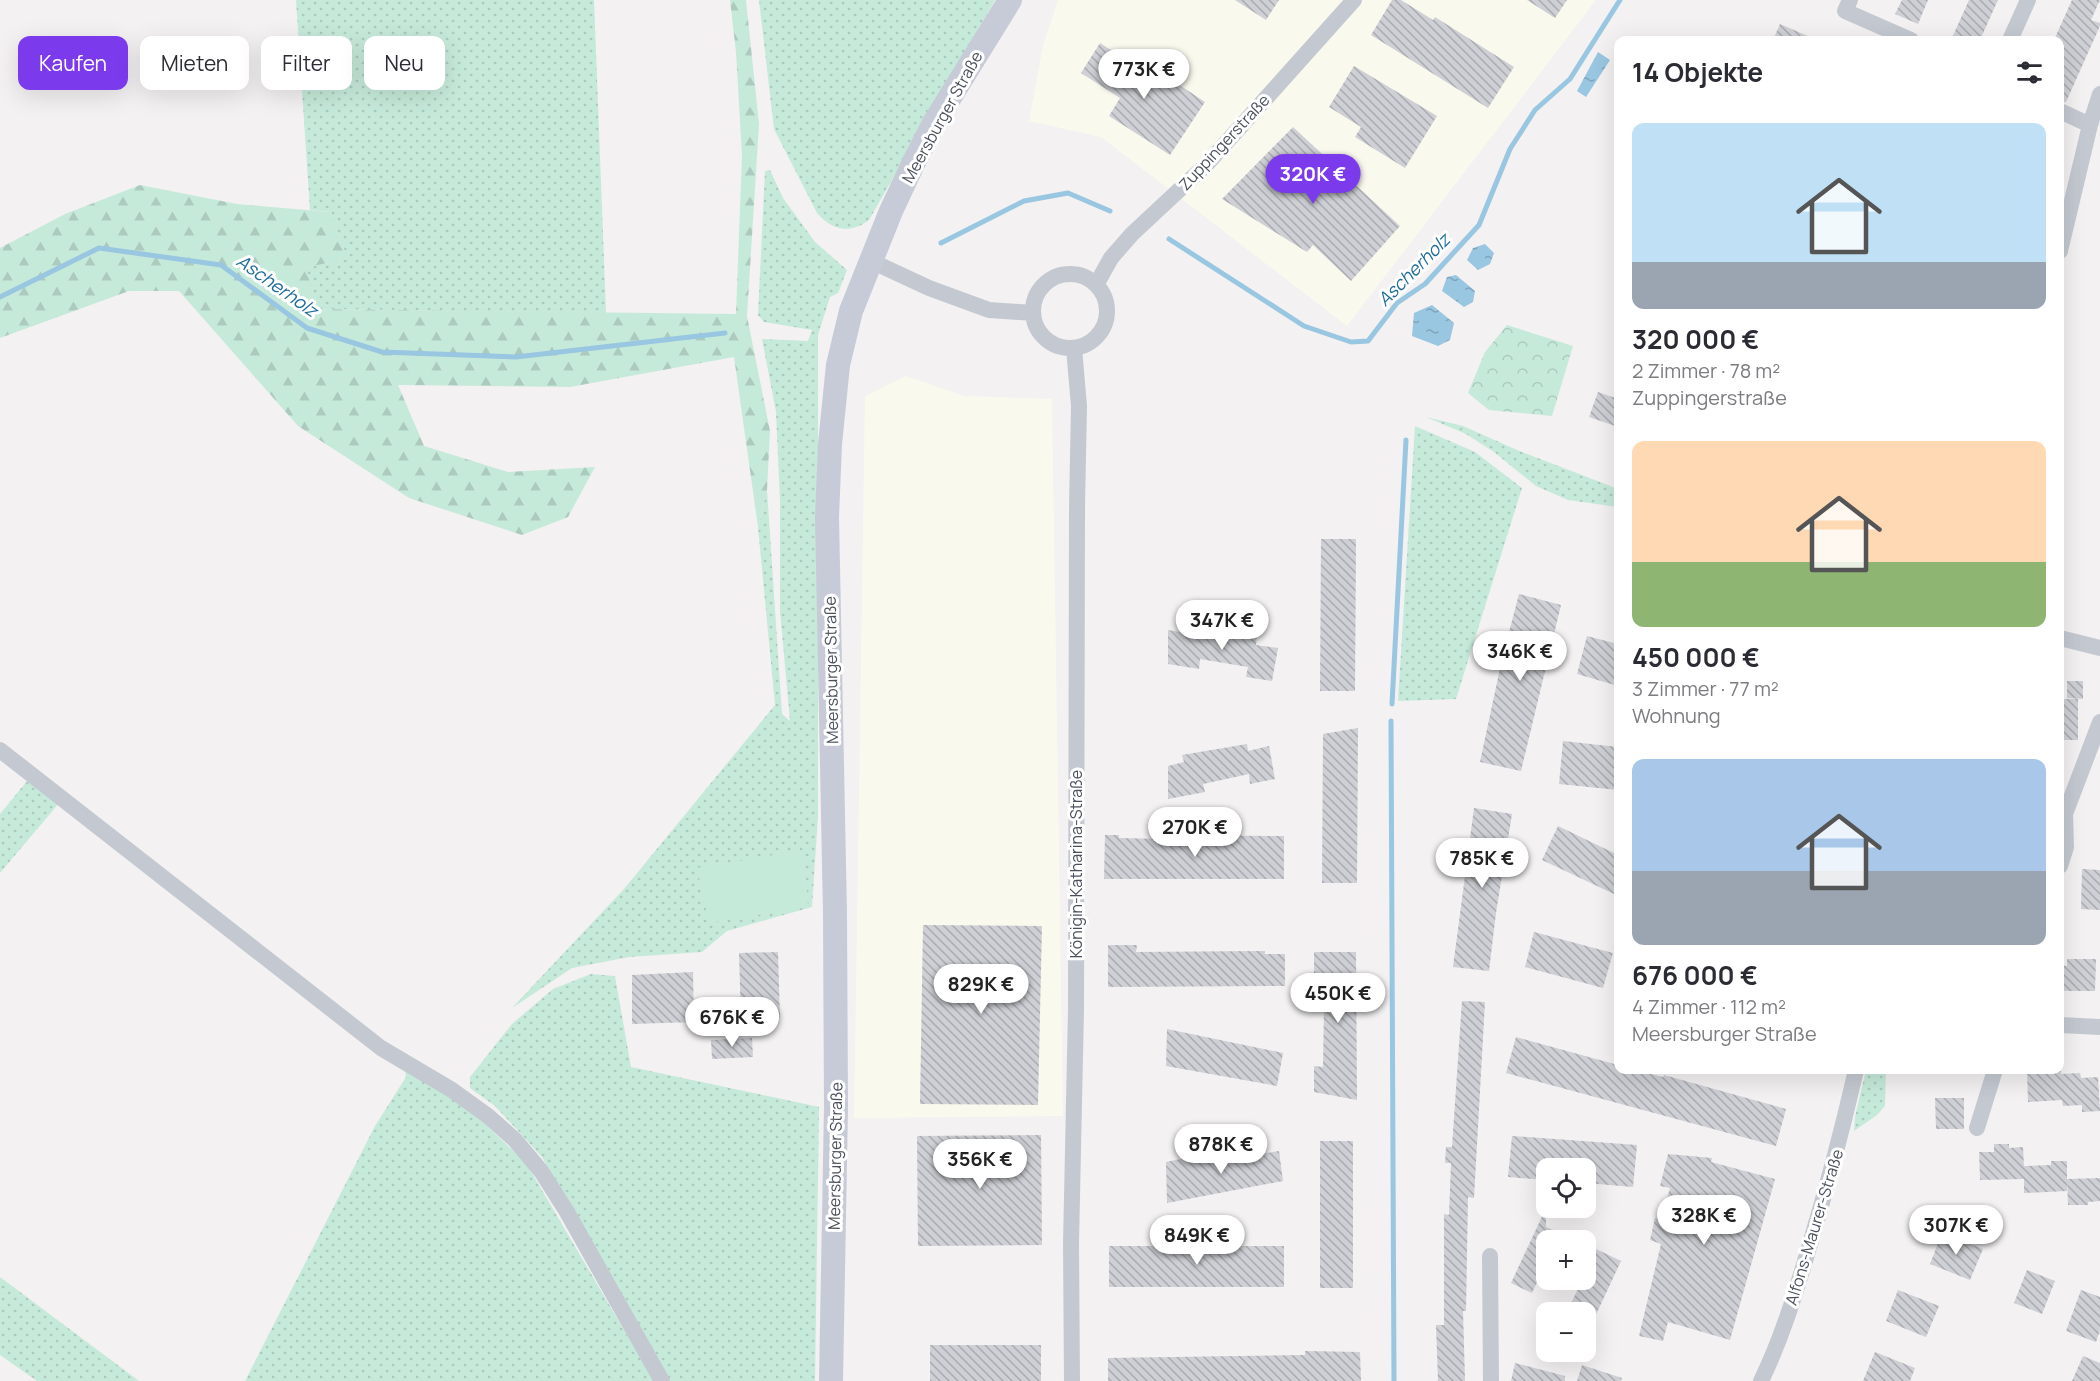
<!DOCTYPE html>
<html lang="de">
<meta charset="utf-8">
<style>
body{margin:0;font-family:Manrope,sans-serif;background:#f2f2f3;color:#2b2b33;height:100vh;display:flex;flex-direction:column;font-size:22px;white-space:nowrap}
*{box-sizing:border-box;margin:0}
p{font-size:20px;color:#7c7c81}
.icon{flex:none;width:33px;height:33px;fill:none;stroke:currentColor;stroke-width:2;stroke-linecap:round;stroke-linejoin:round}
.map{position:relative;flex:1;overflow:hidden}
.panel{position:absolute;left:1614px;top:36px;width:450px;height:1038px;display:flex;flex-direction:column;background:#fff;border-radius:12px;box-shadow:0 6px 24px #0002}
.panel>*{flex:none}
.hud{position:absolute;left:18px;top:36px;width:570px;height:54px;display:flex;gap:12px}
.buttons{position:absolute;left:1536px;top:1158px;display:grid;gap:12px}
.buttons a{display:grid;place-items:center;width:60px;height:60px;border-radius:12px;background:#fff;box-shadow:0 6px 24px #0002;font-size:30px}
.price{position:absolute;translate:-50% -51px;padding:0 14px;border-radius:21px;background:#fff;color:#222;font-size:20px;line-height:39px;filter:drop-shadow(0 2px 3px #0008)}
.price::after{content:'';position:absolute;left:50%;top:36px;width:18px;height:14px;margin-left:-9px;background:inherit;clip-path:polygon(0 0,100% 0,50% 100%)}
.price.current{background:#7c3aed;color:#fff}
ul{padding:0;list-style:none}
li{display:grid;align-content:center;gap:12px;height:318px;padding:0 18px}
li span{display:grid;place-items:center;height:186px;border-radius:12px;color:#555}
li>.icon{margin-inline-start:auto}
span .icon{width:108px;height:108px;fill:#fffc;stroke-width:1}
li b{font-size:26px}
h2{display:flex;justify-content:space-between;align-items:center;height:72px;padding:0 18px;font-size:26px}
.pill{padding:0 21px;border-radius:12px;background:#fff;box-shadow:0 6px 24px #0002;font-size:21px;line-height:54px}
.pill.current{background:#7c3aed;color:#fff}
.map>svg:first-child{display:block}
.commercial{fill:#faf9ee}
.grass{fill:url(#grass-dots)}
.forest{fill:url(#forest-firs)}
.park{fill:url(#park-crowns)}
.garden{fill:#c6eada}
.water{fill:url(#water-ripples)}
.lines{fill:none;stroke-linecap:round;stroke-linejoin:round}
.stream{stroke:#99c6e1;stroke-width:5}
.building{fill:url(#building-back-hatch)}
.street{stroke:#c4c9d1;stroke-width:16}
.secondary{stroke:#c6cbd7;stroke-width:24}
.labels{text-anchor:middle;stroke-width:6;stroke-linejoin:round;paint-order:stroke}
.street-label{font-size:16px;fill:#4b515c;stroke:#fff}
.water-label{font-size:18px;font-style:italic;fill:#1f6c9b;stroke:#fff}
</style>
<div class="map">
<svg width="2100" height="1381" viewBox="0 0 2100 1381">
<defs>
<pattern id="grass-dots" width="8" height="8" patternUnits="userSpaceOnUse" patternTransform="scale(1.5)"><rect width="8" height="8" fill="#c6eada"/><path d="M2 2h.1M6 6h.1" fill="none" stroke="#accabe" stroke-width="1.8" stroke-linecap="round"/></pattern>
<pattern id="forest-firs" width="22" height="20" patternUnits="userSpaceOnUse" patternTransform="scale(1.5)"><rect width="22" height="20" fill="#c6eada"/><path d="M5 1l3.5 6h-7zM16 11l3.5 6h-7z" fill="#accabe"/></pattern>
<pattern id="park-crowns" width="20" height="18" patternUnits="userSpaceOnUse" patternTransform="scale(1.5)"><rect width="20" height="18" fill="#c6eada"/><path d="M2 6a3 3 0 1 1 6 0M12 15a3 3 0 1 1 6 0" fill="none" stroke="#accabe"/></pattern>
<pattern id="water-ripples" width="26" height="14" patternUnits="userSpaceOnUse" patternTransform="scale(1.5)"><rect width="26" height="14" fill="#99c6e1"/><path d="M2 4q2-2 4 0t4 0M15 11q2-2 4 0t4 0" fill="none" stroke="#7fa3ba"/></pattern>
<pattern id="building-back-hatch" width="6" height="6" patternUnits="userSpaceOnUse" patternTransform="scale(1.5)"><rect width="6" height="6" fill="#ced0d5"/><path d="M-1 5l2 2M0 0l6 6M5-1l2 2" fill="none" stroke="#a9abb0"/></pattern>
</defs>
<rect width="100%" height="100%" fill="#f3f1f1"/>
<path class="commercial" d="M1058,0H1596L1347,326L1101,137L1029,121L1043,45Z
M906,376L964,396L1052,399L1063,1116L854,1118L865,396Z"/>
<path class="grass" d="M296,0H594L606,313L315,309L306,267L347,259L330,212L310,210Z
M759,0H995L869,220C851,234 832,231 817,213L774,129Z
M770,170L783,198L815,242L847,270L838,293L830,297L818,335V816L812,907L727,931L702,952L629,957L572,968L512,1008L624,889L775,705L758,527L767,490L782,714L790,721L780,611V501L776,412L762,339L808,341L812,330L764,322L758,315L765,171Z
M1426,417L1463,426L1517,450L1618,489V507L1568,500L1536,486L1494,452L1466,434Z
M1415,426L1475,452L1522,488L1456,699L1398,701Z
M27,781L60,802L0,873V814Z
M591,974L615,976L631,1067L819,1107L815,1381H668L542,1157L495,1106L470,1088V1077L512,1024L553,989Z
M405,1070L451,1098L483,1122L526,1163L654,1381H245L375,1126L406,1077Z
M1866,1070H1886L1885,1106L1877,1115L1854,1131L1855,1117Z
M0,1277L139,1381H37L0,1355Z"/>
<path class="forest" d="M730,0H746L759,124L747,316L770,431L767,490L758,527L734,357L570,387L398,385L424,446L508,472L595,467L568,517L522,535L409,498L298,426L179,291H129L0,338V248L65,214L140,185L237,204L330,212L348,259L307,267L315,309L736,314L742,156L736,52Z"/>
<path class="park" d="M1507,325L1573,346L1552,416L1489,410L1468,393L1485,352Z"/>
<path class="garden" d="M804,850L808,907L709,923L697,868Z"/>
<path class="water" d="M1598,52L1610,60L1586,97L1577,91Z
M1485,244L1494,253L1490,264L1478,270L1467,260L1473,248Z
M1456,275L1475,291L1473,302L1464,307L1442,291L1447,277Z
M1432,305L1454,323L1450,340L1438,346L1412,336L1414,313Z"/>
<g class="lines">
<path class="stream" d="M1169,239L1304,326L1351,342L1368,341L1397,303L1425,284L1479,225L1510,149L1535,110L1570,79L1620,0
M941,243L1024,201L1068,193L1110,211
M0,297L99,248L221,265L307,328L382,352L516,357L725,333
M1392,704L1406,440
M1391,721L1394,1381"/>
</g>
<path class="building" d="M1235,0H1279L1266,20Z
M1392,0H1401L1433,20L1435,17L1514,67L1488,108L1371,35Z
M1527,0H1567L1555,18Z
M1902,0H1928L1918,24L1895,14Z
M1969,0H1998L1980,40H1951Z
M2072,0H2100L2091,20L2100,23V26L2066,102L2060,101V40H2054Z
M1780,24L1817,40H1773Z
M1100,43L1170,88L1175,82L1205,102L1170,155L1109,116L1120,98L1081,73Z
M1354,66L1437,116L1405,168L1355,137L1361,127L1329,107Z
M1293,127L1400,226L1351,281L1313,245L1307,252L1222,199Z
M1598,392L1618,399V427L1589,417Z
M1321,539H1356L1355,691H1320Z
M1519,594L1561,605L1521,771L1480,762L1502,659Z
M1193,628L1257,636L1256,645L1278,648L1272,681L1246,677L1248,667L1200,659L1199,669L1168,664V630L1192,634Z
M1587,636L1618,644V686L1577,674Z
M2067,681H2083V699L2067,698Z
M2060,699H2078V740H2060Z
M1358,728L1357,883H1322L1323,734Z
M1563,741L1618,747V790L1559,784Z
M1247,744L1248,751L1269,746L1275,779L1250,784L1249,774L1203,784L1205,792L1168,799V766L1184,762L1182,755Z
M1474,808L1512,814L1496,913L1489,971L1453,967Z
M1558,826L1618,855V884L1614,894L1542,860Z
M1105,835H1119V838L1167,839L1168,835L1284,836V879H1104Z
M2082,869L2100,870V910L2081,909Z
M923,925L1042,926L1038,1105L920,1104Z
M1534,932L1613,953L1603,988L1525,967Z
M1108,945H1137L1136,952L1265,951V954H1285V986L1108,987Z
M778,952L780,1018L741,1019L739,953Z
M1314,952H1356L1357,1100L1314,1092V1066L1323,1067L1324,1004L1323,981H1314Z
M2067,959H2096L2095,991H2060V965L2067,966Z
M693,972L694,1022L632,1024V975Z
M1462,1001L1485,1002L1474,1198L1468,1197L1466,1311H1463L1465,1381H1438L1436,1325H1444V1214L1449,1215L1451,1163H1445L1446,1147H1452Z
M1167,1029L1283,1053L1277,1086L1166,1066Z
M1516,1037L1618,1065V1070H1635L1663,1077L1664,1075L1786,1109L1776,1146L1506,1073Z
M752,1038L753,1057L712,1059L711,1040Z
M2027,1071H2061V1074L2080,1073L2081,1078L2098,1077L2100,1111L2082,1112V1105L2063,1106L2062,1100L2028,1102Z
M1935,1098H1964V1129H1936Z
M1041,1135L1042,1245L918,1246L917,1136Z
M1512,1136L1637,1145L1633,1187L1586,1183V1168H1546V1180L1508,1177Z
M1320,1141H1353V1288H1320Z
M1994,1144H2009V1148L2023,1147L2024,1166L2051,1165V1161H2067V1191L2024,1193V1179L1980,1180L1979,1152H1994Z
M1279,1151L1283,1181L1167,1203L1166,1162L1190,1157L1193,1162L1259,1152L1261,1154Z
M1668,1154L1712,1158L1711,1162L1775,1179L1730,1340L1668,1322L1663,1341L1639,1336L1661,1244L1650,1240L1655,1218L1661,1219L1670,1188L1660,1186Z
M2100,1178V1201L2088,1202V1205H2068L2067,1179Z
M1546,1208V1227L1576,1240H1546V1263L1532,1293L1511,1283Z
M1942,1233L1983,1249L1970,1280L1930,1264Z
M1109,1246H1284V1287H1109Z
M1596,1249L1621,1261L1586,1336V1312H1567L1582,1280H1586V1272Z
M2027,1270L2055,1281L2042,1314L2014,1303Z
M1898,1290L1939,1306L1926,1337L1886,1321Z
M2081,1290L2100,1297V1331L2096,1342L2066,1331Z
M930,1345H1041V1381H930Z
M1305,1351L1360,1352L1361,1381H1108V1358L1305,1355Z
M1875,1352L1915,1368L1910,1381H1863Z
M2083,1356L2100,1363V1381H2072Z
M1515,1363L1565,1376V1381H1511Z
M1582,1365L1622,1378L1621,1381H1577Z"/>
<g class="lines">
<path class="street" d="M1850,0L1845,11L1911,40
M2010,40L2028,0
M2060,111L2090,125
M2060,251L2090,125L2100,94
M871,261L929,288L989,310L1033,313
M1033 311a37 37 0 1 1 74 0a37 37 0 1 1-74 0Z
M1096,285L1111,258L1132,234L1207,164L1354,0
M2060,638L2100,648
M0,750L381,1048L452,1090L488,1116L515,1140L541,1171L567,1212L662,1381
M2060,866L2066,847L2065,814L2100,722
M2060,1025L2100,1027
M1977,1128L1995,1070
M1490,1256L1491,1381
M1072,1381L1071,1244L1076,1009L1077,507L1079,406L1074,348
M1761,1381C1781,1340 1795,1295 1808,1251C1826,1191 1842,1131 1856,1070"/>
<path class="secondary" d="M831,1381L836,1107L835,914L827,517L830,444L838,365L851,311L891,211L914,162L934,123L1010,0"/>
</g>
<g class="labels">
<g class="street-label">
<text transform="translate(942 117) rotate(-61)" y="6">Meersburger Straße</text>
<text transform="translate(1224 142) rotate(-47)" y="6">Zuppingerstraße</text>
<text transform="translate(831 670) rotate(-91)" y="6">Meersburger Straße</text>
<text transform="translate(1076 864) rotate(-90)" y="6">Königin-Katharina-Straße</text>
<text transform="translate(835 1156) rotate(-89)" y="6">Meersburger Straße</text>
<text transform="translate(1814 1227) rotate(-73)" y="6">Alfons-Maurer-Straße</text>
</g>
<g class="water-label">
<text transform="translate(1414 270) rotate(-45)" y="6">Ascherholz</text>
<text transform="translate(277 286) rotate(35)" y="6">Ascherholz</text>
</g>
</g>
</svg>
<div class="buttons">
<a><svg class="icon" aria-label="locate" viewBox="0 0 24 24"><circle cx="12" cy="12" r="6"/><path d="M12 2v4M12 18v4M2 12h4M18 12h4"/></svg></a>
<a>+</a>
<a>−</a>
</div>
<b class="price" style="left:1144px;top:100px">773K €</b>
<b class="price current" style="left:1313px;top:205px">320K €</b>
<b class="price" style="left:1222px;top:651px">347K €</b>
<b class="price" style="left:1520px;top:682px">346K €</b>
<b class="price" style="left:1195px;top:858px">270K €</b>
<b class="price" style="left:1482px;top:889px">785K €</b>
<b class="price" style="left:981px;top:1015px">829K €</b>
<b class="price" style="left:1338px;top:1024px">450K €</b>
<b class="price" style="left:732px;top:1048px">676K €</b>
<b class="price" style="left:1221px;top:1175px">878K €</b>
<b class="price" style="left:980px;top:1190px">356K €</b>
<b class="price" style="left:1704px;top:1246px">328K €</b>
<b class="price" style="left:1956px;top:1256px">307K €</b>
<b class="price" style="left:1197px;top:1266px">849K €</b>
<div class="hud">
<a class="pill current">Kaufen</a>
<a class="pill">Mieten</a>
<a class="pill">Filter</a>
<a class="pill">Neu</a>
</div>
<section class="panel">
<h2>14 Objekte<svg class="icon" aria-label="filters" viewBox="0 0 24 24"><path d="M4 7h16M4 17h16"/><circle cx="9" cy="7" r="2"/><circle cx="15" cy="17" r="2"/></svg></h2>
<ul>
<li><span style="background:linear-gradient(#bfe0f5 75%,#9aa5b1 0)"><svg class="icon" aria-label="home" viewBox="0 0 24 24"><path d="M3 11l9-7 9 7M6 9v11h12V9"/></svg></span><div><b>320 000 €</b><p>2 Zimmer · 78 m²</p><p>Zuppingerstraße</p></div></li>
<li><span style="background:linear-gradient(#ffd9b3 65%,#8fb573 0)"><svg class="icon" aria-label="home" viewBox="0 0 24 24"><path d="M3 11l9-7 9 7M6 9v11h12V9"/></svg></span><div><b>450 000 €</b><p>3 Zimmer · 77 m²</p><p>Wohnung</p></div></li>
<li><span style="background:linear-gradient(#a9c7e8 60%,#9aa5b1 0)"><svg class="icon" aria-label="home" viewBox="0 0 24 24"><path d="M3 11l9-7 9 7M6 9v11h12V9"/></svg></span><div><b>676 000 €</b><p>4 Zimmer · 112 m²</p><p>Meersburger Straße</p></div></li>
</ul>
</section>
</div>
